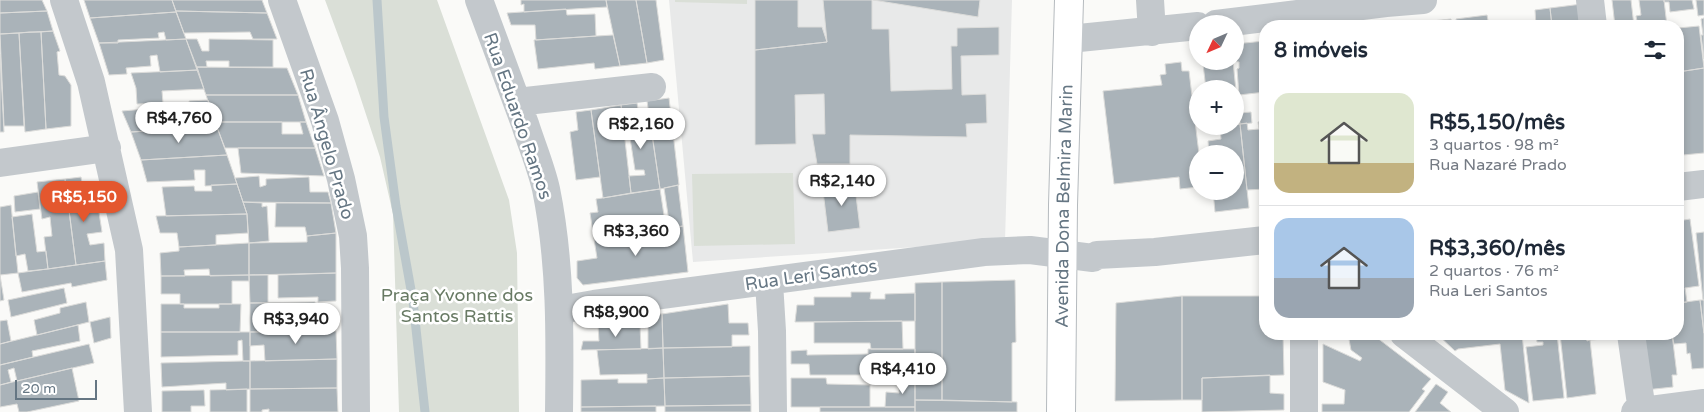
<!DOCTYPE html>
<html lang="pt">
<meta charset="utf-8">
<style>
body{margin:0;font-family:"Varela Round",sans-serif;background:#f6f6f7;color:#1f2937;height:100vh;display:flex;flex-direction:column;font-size:19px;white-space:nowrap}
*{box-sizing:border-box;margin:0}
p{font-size:16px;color:#747a83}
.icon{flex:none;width:28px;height:28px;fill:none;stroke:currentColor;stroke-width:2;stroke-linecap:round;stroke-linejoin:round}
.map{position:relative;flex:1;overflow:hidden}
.details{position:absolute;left:1259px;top:20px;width:425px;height:320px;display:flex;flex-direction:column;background:#fff;border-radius:20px;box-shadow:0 2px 8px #0003}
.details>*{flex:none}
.needle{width:32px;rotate:226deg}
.fabs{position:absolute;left:1189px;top:15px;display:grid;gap:10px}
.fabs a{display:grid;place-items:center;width:55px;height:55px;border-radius:50%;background:#fff;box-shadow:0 2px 8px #0003;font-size:25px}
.scale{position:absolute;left:15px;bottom:12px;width:82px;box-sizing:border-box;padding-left:5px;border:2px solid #657683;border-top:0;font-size:14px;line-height:18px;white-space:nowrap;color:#657683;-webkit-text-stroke:4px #fff;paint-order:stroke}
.price{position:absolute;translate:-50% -42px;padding:0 11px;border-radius:18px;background:#fff;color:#222;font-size:16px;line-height:32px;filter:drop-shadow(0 1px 2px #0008)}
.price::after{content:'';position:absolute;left:50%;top:30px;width:15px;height:11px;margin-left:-8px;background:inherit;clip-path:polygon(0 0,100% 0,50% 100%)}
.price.on{background:#e4572e;color:#fff}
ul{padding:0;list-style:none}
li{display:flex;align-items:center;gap:15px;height:125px;padding:0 15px}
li+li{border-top:1px solid #e0e1e3}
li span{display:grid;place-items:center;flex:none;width:140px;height:100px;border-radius:15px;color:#555}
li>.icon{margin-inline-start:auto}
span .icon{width:60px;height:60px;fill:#fffc;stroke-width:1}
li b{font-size:21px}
h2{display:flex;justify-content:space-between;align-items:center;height:60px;padding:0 15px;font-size:21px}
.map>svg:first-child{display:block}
.built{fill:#e8e9e9}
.green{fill:#dadfd7}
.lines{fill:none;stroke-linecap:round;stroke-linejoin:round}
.stream{stroke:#bbc7cb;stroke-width:9}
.building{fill:#aab3b9;stroke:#dcdcda}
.major-casing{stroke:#b5babe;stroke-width:30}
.minor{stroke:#c3c8cc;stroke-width:28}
.major{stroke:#fff;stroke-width:28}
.labels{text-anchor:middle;stroke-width:5;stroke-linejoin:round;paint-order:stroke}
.street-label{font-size:18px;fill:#657683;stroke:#fff}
.park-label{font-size:18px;fill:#687a64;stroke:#fff}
</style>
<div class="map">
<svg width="1704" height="412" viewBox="0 0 1704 412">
<rect width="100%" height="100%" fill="#fafaf8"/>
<path class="built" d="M669,0H1012L1005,241L693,262Z"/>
<path class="green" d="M325,0H437L509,200L517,253L519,412H399L393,214L380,157L355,81Z
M675,0H747V4L675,2Z
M793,173L795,244L694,246L692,174Z"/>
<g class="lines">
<path class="stream" d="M377,0L384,117L396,206L413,301L425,412"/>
</g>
<path class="building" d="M0,0H42L47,11L0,13Z
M84,0H172L176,12L90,18Z
M172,0H262L267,13L176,11Z
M521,0H606L607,7L524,12V4L521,5Z
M606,0H636L647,63L620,66Z
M636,0H656L664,60L647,63Z
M755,0H798V27H822L827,42L755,50Z
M823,0H872V29H889L891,91L952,89L951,46H957V28L999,27V55L961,56L962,95L986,94L987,123L966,124L967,137L850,135V164H817L812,134H825L824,94L795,95L796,144L755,145V50L827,42Z
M873,0H980L978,17Z
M1612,0H1631L1634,26H1615Z
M1639,0H1664L1667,26H1638L1636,16L1641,15Z
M1664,0H1692L1694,9L1670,12L1669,2H1664Z
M1696,0H1704V15L1698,16Z
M1582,4L1584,26H1552L1550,8Z
M1550,8L1552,26H1532H1536L1535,10Z
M566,9L567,15L595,14L596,36L536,40L535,25H511L507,13Z
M47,11L53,31L0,34V13Z
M176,11L267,13L277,39H253L250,32L184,33Z
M176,12L186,39L166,40L164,32L158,33L159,38L118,40V43H99L90,18Z
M1487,15L1489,26H1457L1456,19Z
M1704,18V59L1701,35H1703L1701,19Z
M1451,19L1452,26H1432V21Z
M1699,26L1704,68L1678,72V28Z
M53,31L60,51L57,52L59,75L65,76L71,85V126L46,129L41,32Z
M29,32H41L46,129L25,132L19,33Z
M19,33L24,126H4L0,34Z
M613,35L620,66L595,69L594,63L538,69L534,40Z
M186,39L198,70L160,72L157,55L150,56L151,66L126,68L127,74L109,75L99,43Z
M186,39H197L202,51H209V39L273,40V67H229V61H206L207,67H196Z
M1264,41L1265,92L1239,95L1237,69L1239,68V62L1233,61H1235V44Z
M0,54L4,132H0Z
M1211,61H1233L1238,111H1235V89H1206L1203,64L1211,63Z
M1181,62L1182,71H1189L1199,154L1198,187L1180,189L1179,177L1114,184L1103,91L1162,85L1160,75L1166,74L1165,64Z
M196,67L287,68L298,95H206Z
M1704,68V153L1683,155L1680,131H1683L1678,72Z
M198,70L204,89L162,91L163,103L137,104L136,88L131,73Z
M206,95H298L306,122H215Z
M669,98L679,185L660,189L647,101Z
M208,100L217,127L131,132L122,111L145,109L144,104L159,103V108L190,106L189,101Z
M637,103L640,122L650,120L660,189L631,193L629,176L645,175L644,170H635L628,125L624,126L621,105Z
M621,105L631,193L603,198L591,110Z
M591,110L600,177L576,180L570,132L578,130L576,112Z
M1238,112L1240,124L1235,125V113Z
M1251,112L1252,123L1240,124L1239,113Z
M1264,121L1265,189L1247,190L1240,124L1247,123L1248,130L1259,129L1258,122Z
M215,122H282V134H303L300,122H306L315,148H225Z
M1240,124L1249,208L1215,212L1213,191H1235V154H1209L1208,141L1221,139L1220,127L1235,126V125Z
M217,127L227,155L141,160L131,132Z
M238,148H315L324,176L241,173Z
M227,155L237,184L205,186V170H194L195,180L147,182L141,160Z
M259,176L260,187L266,185V179L309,177L310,192H328L331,203L243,202L235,178Z
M81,177L84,195L96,193L102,232L87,234L90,245L104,243L105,261L76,265L65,179Z
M65,179L76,265L48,269L44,237L52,236L50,217L42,219L37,182Z
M854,179L860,228L828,232L823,191L832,190V182Z
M237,184L247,214L166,216L162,187L194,186L195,191H212L211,185Z
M678,185L683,226L670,228L664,188Z
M660,189L665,222L615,231V235L594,239L590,213L598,212L596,199Z
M38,192L40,209L15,212L14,196Z
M243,202L262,203V207L267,206L269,241L249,243L247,214Z
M276,203H331L336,233L307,236L305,227H275Z
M11,205L18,273L0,275V207Z
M32,214L37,252L46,251L48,269L28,271L25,254L16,256L12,217Z
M247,214L248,233L216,235V245L179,247L177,233H160L156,216Z
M1690,219L1699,286L1685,288L1687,302L1678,303V221Z
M683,226L688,272L583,285L577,278V261L597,258L594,239L623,235L624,238L654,234V230Z
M1704,232V300H1703L1696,233Z
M336,233V273L249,275V243L307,242V236Z
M249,243V275L210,276L209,269L184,270L185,276H161L160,253L179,251V247Z
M105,261L107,280L72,287L71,283L22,292L18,273Z
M336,273V301L318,302V297L278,298V275Z
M0,275L4,300L0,301Z
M249,275H268V303H250Z
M249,275V281H232V304H180V294H161V276Z
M1015,280L1016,342L1012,343V402L942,400V282Z
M942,282V400H915V283Z
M64,288L67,303L11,317L8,300Z
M851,292H871L870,299H885V294L915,293V321L795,322L797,305H814V297H851Z
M1182,296V400L1115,401L1116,303Z
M1182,296H1265V334H1283L1284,375L1202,378V400H1182Z
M1700,300L1704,334V368L1692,369L1690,353L1687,354L1686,343L1674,344L1672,334H1678V303Z
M1700,300H1704V333Z
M86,302L89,322L37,335L34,320L60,313V308Z
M315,302V331L250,332V303Z
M161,304H184V308H219V304H241L240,332H161Z
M728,304L729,323H748L749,335H732V347L663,348L662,314Z
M657,314H662L663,348L648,349V316Z
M110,317L111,338L94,343L90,322Z
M7,320L11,341L0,344V321Z
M902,321L903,349H871L870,343H814V322Z
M78,325L80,341L32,351L33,357L0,365V344Z
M598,325H640L641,349L581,350L583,341H599Z
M336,331L337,359L265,361L264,345L250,346V332Z
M161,332H250V361H243L242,340L238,341V355L161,357Z
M1348,334H1372L1431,379L1422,389L1425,391L1409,412H1322V404H1344L1345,390L1323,382V344L1360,361L1362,358L1351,350Z
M1437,334H1522L1529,403L1505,390L1500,344L1458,349L1455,351Z
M1522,334H1557L1564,398L1533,401L1526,347L1543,345V342H1537L1536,335L1526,336V338L1523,339Z
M1560,334H1586L1587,341L1590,340L1596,394L1567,398Z
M1589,334H1605V339L1590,340Z
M1638,334H1672L1677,375H1672L1673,387L1645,390Z
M89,344L94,363L17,381L14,368L8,370L11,382L0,385V365Z
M750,346V376L664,378L663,348Z
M663,348L664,378L647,379V374L600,375L597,350Z
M868,349H915V378H899V375H810L809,364H791V351L807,350V355L868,354Z
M337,359V388L250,389V361Z
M243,361H250V389L226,390V383L162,387L161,363Z
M72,368L79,401L27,412H19L17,404L0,407V385Z
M1270,375V393L1284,394V410L1202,412V378Z
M750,376L751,405L665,406L664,378Z
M664,378L665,406L581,407V380L618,379V383H647V379Z
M791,378H826L827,384L870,385V407H791Z
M899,378H915V407H885L886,392L899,393Z
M1436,384L1448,392L1440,403L1451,412H1415Z
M337,388L338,412H269V409L262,410V412H250V389Z
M247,389V412H210V390Z
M204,390L205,406H191V412H162V391Z
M915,400L1017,402V412H915Z
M751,405V412H665V406Z
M656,406V412H581V407Z
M820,407H915V412H820Z"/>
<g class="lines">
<g class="major-casing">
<g id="major">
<path id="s1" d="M1061,412L1063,205L1069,0"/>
</g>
</g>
<path class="minor" d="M64,0L91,82L129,250L138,412
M282,0L325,121L341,179L353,236L355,268L356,412
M479,0C494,41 510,83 525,124C532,146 541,167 546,189C561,263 560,337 559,412
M1150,0L1152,32
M1590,0L1593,26
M1216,24L1386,3L1423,0
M1069,39L1198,26
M517,102L652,87
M0,163L107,148
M1678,187L1704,184
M769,282L772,331L773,412
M560,310L594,304L984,252L1030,250L1093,258L1097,255L1155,252L1265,240
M1404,334L1505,412
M1631,334L1642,411
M1304,412V334
M1635,412L1704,403"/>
<use href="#major" class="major"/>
</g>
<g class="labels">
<g class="street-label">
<text transform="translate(518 116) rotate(71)" y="6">Rua Eduardo Ramos</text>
<text transform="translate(327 144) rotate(74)" y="6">Rua Ângelo Prado</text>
<text dy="6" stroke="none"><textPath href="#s1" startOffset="206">Avenida Dona Belmira Marin</textPath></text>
<text transform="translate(811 275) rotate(-8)" y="6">Rua Leri Santos</text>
</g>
<g class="park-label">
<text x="457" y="301">Praça Yvonne dos<tspan x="457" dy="21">Santos Rattis</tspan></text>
</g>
</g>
</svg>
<div class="fabs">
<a><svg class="needle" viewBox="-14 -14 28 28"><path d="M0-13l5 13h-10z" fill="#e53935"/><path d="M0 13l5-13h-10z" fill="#747a83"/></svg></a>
<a>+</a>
<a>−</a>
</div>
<div class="scale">20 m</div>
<b class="price" style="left:179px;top:144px">R$4,760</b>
<b class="price" style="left:641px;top:150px">R$2,160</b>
<b class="price" style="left:842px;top:207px">R$2,140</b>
<b class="price on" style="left:84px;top:223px">R$5,150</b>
<b class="price" style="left:636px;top:257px">R$3,360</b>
<b class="price" style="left:616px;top:338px">R$8,900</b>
<b class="price" style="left:296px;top:345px">R$3,940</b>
<b class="price" style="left:903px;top:395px">R$4,410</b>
<section class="details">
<h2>8 imóveis<svg class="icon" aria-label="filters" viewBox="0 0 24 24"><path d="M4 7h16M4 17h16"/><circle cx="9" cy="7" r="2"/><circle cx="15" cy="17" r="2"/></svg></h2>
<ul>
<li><span style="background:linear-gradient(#dfe7d0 70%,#c2b280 0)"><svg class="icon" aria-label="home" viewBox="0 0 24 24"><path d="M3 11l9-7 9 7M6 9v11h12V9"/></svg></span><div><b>R$5,150/mês</b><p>3 quartos · 98 m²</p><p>Rua Nazaré Prado</p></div></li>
<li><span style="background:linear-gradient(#a9c7e8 60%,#9aa5b1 0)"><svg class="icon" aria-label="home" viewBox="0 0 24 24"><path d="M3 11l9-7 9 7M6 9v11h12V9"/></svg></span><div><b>R$3,360/mês</b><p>2 quartos · 76 m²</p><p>Rua Leri Santos</p></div></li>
</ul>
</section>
</div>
